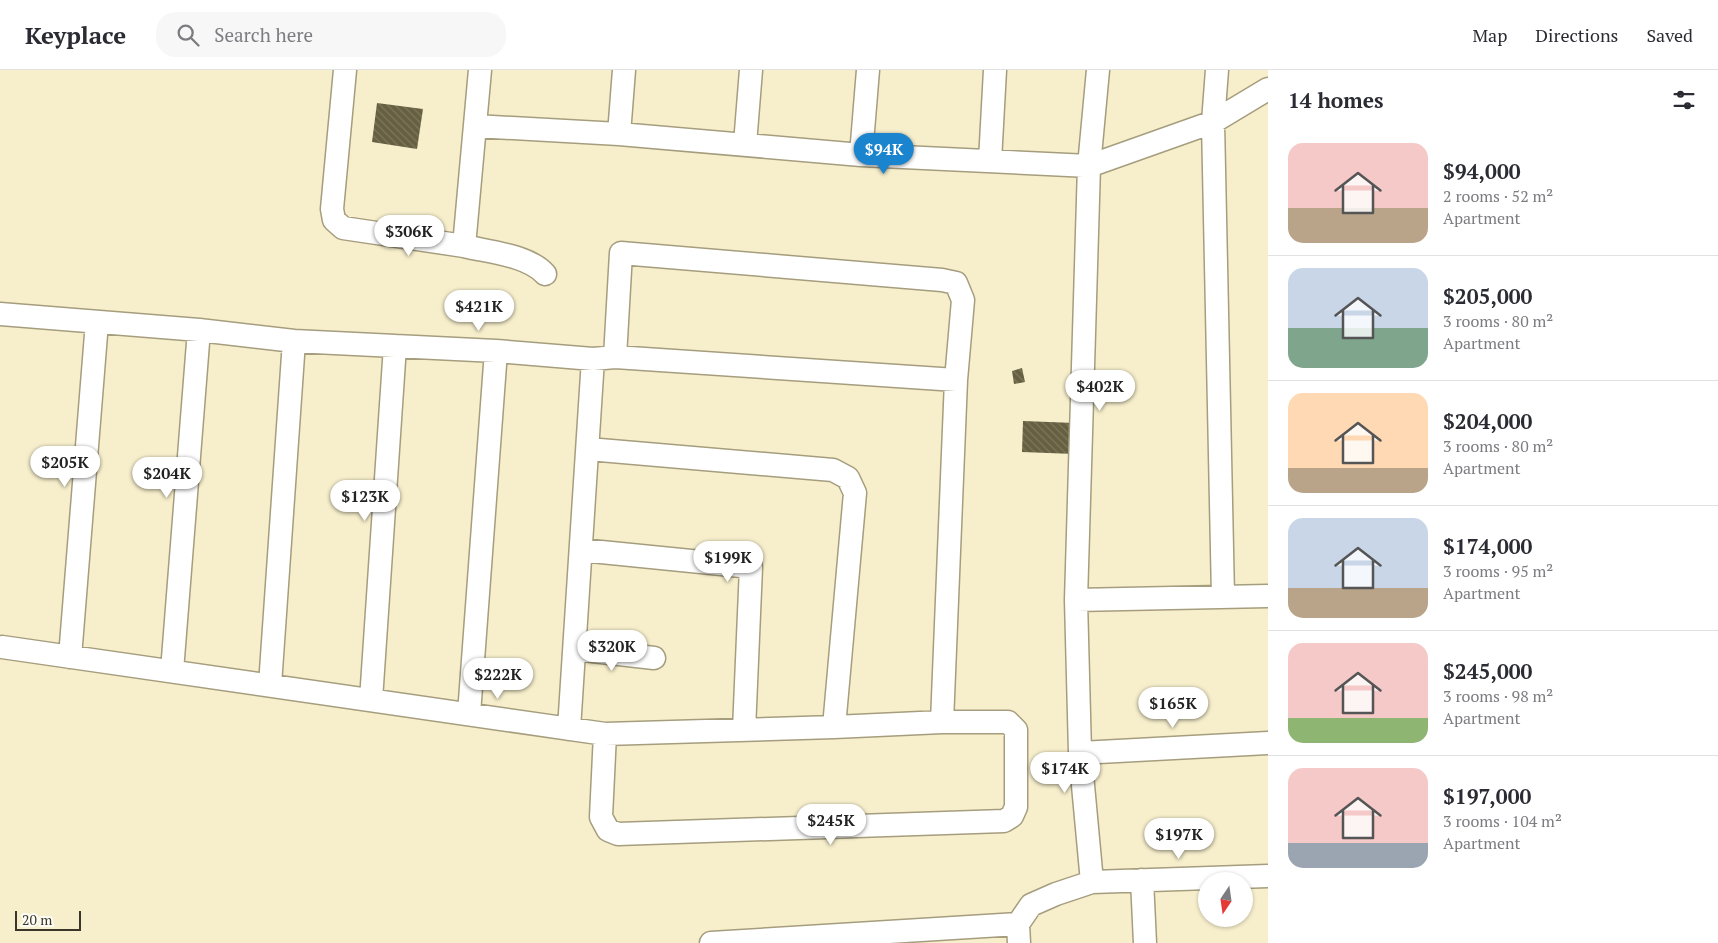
<!DOCTYPE html>
<meta charset="utf-8">
<style>
body{margin:0;font-family:"PT Serif",serif;background:#f7f7f7;color:#2b2b33;height:100vh;display:flex;flex-direction:column;font-size:19px;white-space:nowrap}
*{box-sizing:border-box;margin:0}
p{font-size:16px;color:#7c7c81}
.icon{flex:none;width:28px;height:28px;fill:none;stroke:currentColor;stroke-width:2;stroke-linecap:round;stroke-linejoin:round}
.map{position:relative;flex:1;overflow:hidden}
.panel{display:flex;flex-direction:column;background:#fff;width:450px}
.panel>*{flex:none}
.needle{width:32px;rotate:193deg}
.controls{position:absolute;left:1198px;top:802px;display:grid;gap:10px}
.controls a{display:grid;place-items:center;width:55px;height:55px;border-radius:50%;background:#fff;box-shadow:0 1px 4px #0004;font-size:25px}
.scale{position:absolute;left:15px;bottom:12px;width:66px;box-sizing:border-box;padding-left:5px;border:2px solid #3a3629;border-top:0;font-size:14px;line-height:18px;white-space:nowrap;color:#3a3629;-webkit-text-stroke:4px #fdfcf5;paint-order:stroke}
.price{position:absolute;translate:-50% -42px;padding:0 11px;border-radius:18px;background:#fff;color:#222;font-size:16px;line-height:32px;filter:drop-shadow(0 1px 2px #0008)}
.price::after{content:'';position:absolute;left:50%;top:30px;width:15px;height:11px;margin-left:-8px;background:inherit;clip-path:polygon(0 0,100% 0,50% 100%)}
.price.current{background:#1a84ce;color:#fff}
ul{padding:0;list-style:none}
li{display:flex;align-items:center;gap:15px;height:125px;padding:0 20px}
li+li{border-top:1px solid #e1e1e2}
li span{display:grid;place-items:center;flex:none;width:140px;height:100px;border-radius:15px;color:#555}
li>.icon{margin-inline-start:auto}
span .icon{width:60px;height:60px;fill:#fffc;stroke-width:1}
li b{font-size:21px}
h2{display:flex;justify-content:space-between;align-items:center;height:60px;padding:0 20px;font-size:21px}
header{display:flex;align-items:center;gap:30px;box-sizing:border-box;height:70px;padding:0 25px;background:#fff;border-bottom:1px solid #e1e1e2}
header strong{font-size:24px}
nav{display:flex;gap:28px;margin-inline-start:auto;font-size:18px}
.search{width:350px;height:45px;background:#f7f7f7;display:flex;align-items:center;gap:12px;box-sizing:border-box;padding:0 18px;border-radius:20px;color:#7c7c81;font-size:19px}
main{display:flex;flex:1;min-height:0}
.map>svg:first-child{display:block}
.building{fill:url(#building-back-hatch)}
.lines{fill:none;stroke-linecap:round;stroke-linejoin:round}
.minor-casing{stroke:#a59d7d;stroke-width:25}
.minor{stroke:#fff;stroke-width:22}
</style>
<header>
<strong>Keyplace</strong>
<div class="search"><svg class="icon" aria-label="search" viewBox="0 0 24 24"><circle cx="10" cy="10" r="6"/><path d="M15 15l6 6"/></svg>Search here</div>
<nav><a>Map</a><a>Directions</a><a>Saved</a></nav>
</header>
<main>
<div class="map">
<svg width="1268" height="873" viewBox="0 0 1268 873">
<defs>
<pattern id="building-back-hatch" width="6" height="6" patternUnits="userSpaceOnUse" patternTransform="scale(1.25)"><rect width="6" height="6" fill="#665f40"/><path d="M-1 5l2 2M0 0l6 6M5-1l2 2" fill="none" stroke="#7e7860"/></pattern>
</defs>
<rect width="100%" height="100%" fill="#f7efcc"/>
<path class="building" d="M377,33L423,39L417,79L372,72Z
M1022,298L1025,312L1014,314L1012,301Z
M1023,351L1075,353L1074,384L1022,382Z"/>
<g class="lines">
<g class="minor-casing">
<path id="minor" d="M345,0L332,139L334,150L343,158L464,176L480,0
M1098,0L1089,96L1076,530L1268,526
M1217,0L1213,52L1223,527
M475,56L619,64L861,85L1089,96L1213,52L1268,19
M619,64L624,0
M745,74L751,0
M861,85L868,0
M990,91L995,0
M464,176C489,182 528,185 545,204
M0,244L199,260L294,271L496,281L593,289L615,287L956,310
M615,287L621,183L942,210L956,213L963,230L956,310L942,652
M588,379L833,400L848,408L855,423L834,657
M581,480L751,497L744,660
M2,577L605,664L834,657L942,652H1008L1016,660V737L1012,746L1004,751L618,764L608,760L601,747L605,664
M575,579L654,588
M70,587L97,252
M172,601L199,260
M270,615L294,271
M371,630L395,276
M469,644L496,281
M569,659L593,289
M1080,683L1268,673
M1142,810L1145,873
M1092,812L1268,806
M711,873L1018,854
M1019,873L1018,854L1031,835L1056,824L1092,812L1080,683L1076,530"/>
</g>
<use href="#minor" class="minor"/>
</g>
</svg>
<div class="controls">
<a><svg class="needle" viewBox="-14 -14 28 28"><path d="M0-13l5 13h-10z" fill="#e53935"/><path d="M0 13l5-13h-10z" fill="#7c7c81"/></svg></a>
</div>
<div class="scale">20 m</div>
<b class="price current" style="left:884px;top:105px">$94K</b>
<b class="price" style="left:409px;top:187px">$306K</b>
<b class="price" style="left:479px;top:262px">$421K</b>
<b class="price" style="left:1100px;top:342px">$402K</b>
<b class="price" style="left:65px;top:418px">$205K</b>
<b class="price" style="left:167px;top:429px">$204K</b>
<b class="price" style="left:365px;top:452px">$123K</b>
<b class="price" style="left:728px;top:513px">$199K</b>
<b class="price" style="left:612px;top:602px">$320K</b>
<b class="price" style="left:498px;top:630px">$222K</b>
<b class="price" style="left:1173px;top:659px">$165K</b>
<b class="price" style="left:1065px;top:724px">$174K</b>
<b class="price" style="left:831px;top:776px">$245K</b>
<b class="price" style="left:1179px;top:790px">$197K</b>
</div>
<section class="panel">
<h2>14 homes<svg class="icon" aria-label="filters" viewBox="0 0 24 24"><path d="M4 7h16M4 17h16"/><circle cx="9" cy="7" r="2"/><circle cx="15" cy="17" r="2"/></svg></h2>
<ul>
<li><span style="background:linear-gradient(#f6c9c9 65%,#b9a48a 0)"><svg class="icon" aria-label="home" viewBox="0 0 24 24"><path d="M3 11l9-7 9 7M6 9v11h12V9"/></svg></span><div><b>$94,000</b><p>2 rooms · 52 m²</p><p>Apartment</p></div></li>
<li><span style="background:linear-gradient(#c9d6e8 60%,#7fa58c 0)"><svg class="icon" aria-label="home" viewBox="0 0 24 24"><path d="M3 11l9-7 9 7M6 9v11h12V9"/></svg></span><div><b>$205,000</b><p>3 rooms · 80 m²</p><p>Apartment</p></div></li>
<li><span style="background:linear-gradient(#ffd9b3 75%,#b9a48a 0)"><svg class="icon" aria-label="home" viewBox="0 0 24 24"><path d="M3 11l9-7 9 7M6 9v11h12V9"/></svg></span><div><b>$204,000</b><p>3 rooms · 80 m²</p><p>Apartment</p></div></li>
<li><span style="background:linear-gradient(#c9d6e8 70%,#b9a48a 0)"><svg class="icon" aria-label="home" viewBox="0 0 24 24"><path d="M3 11l9-7 9 7M6 9v11h12V9"/></svg></span><div><b>$174,000</b><p>3 rooms · 95 m²</p><p>Apartment</p></div></li>
<li><span style="background:linear-gradient(#f6c9c9 75%,#8fb573 0)"><svg class="icon" aria-label="home" viewBox="0 0 24 24"><path d="M3 11l9-7 9 7M6 9v11h12V9"/></svg></span><div><b>$245,000</b><p>3 rooms · 98 m²</p><p>Apartment</p></div></li>
<li><span style="background:linear-gradient(#f6c9c9 75%,#9aa5b1 0)"><svg class="icon" aria-label="home" viewBox="0 0 24 24"><path d="M3 11l9-7 9 7M6 9v11h12V9"/></svg></span><div><b>$197,000</b><p>3 rooms · 104 m²</p><p>Apartment</p></div></li>
</ul>
</section>
</main>
